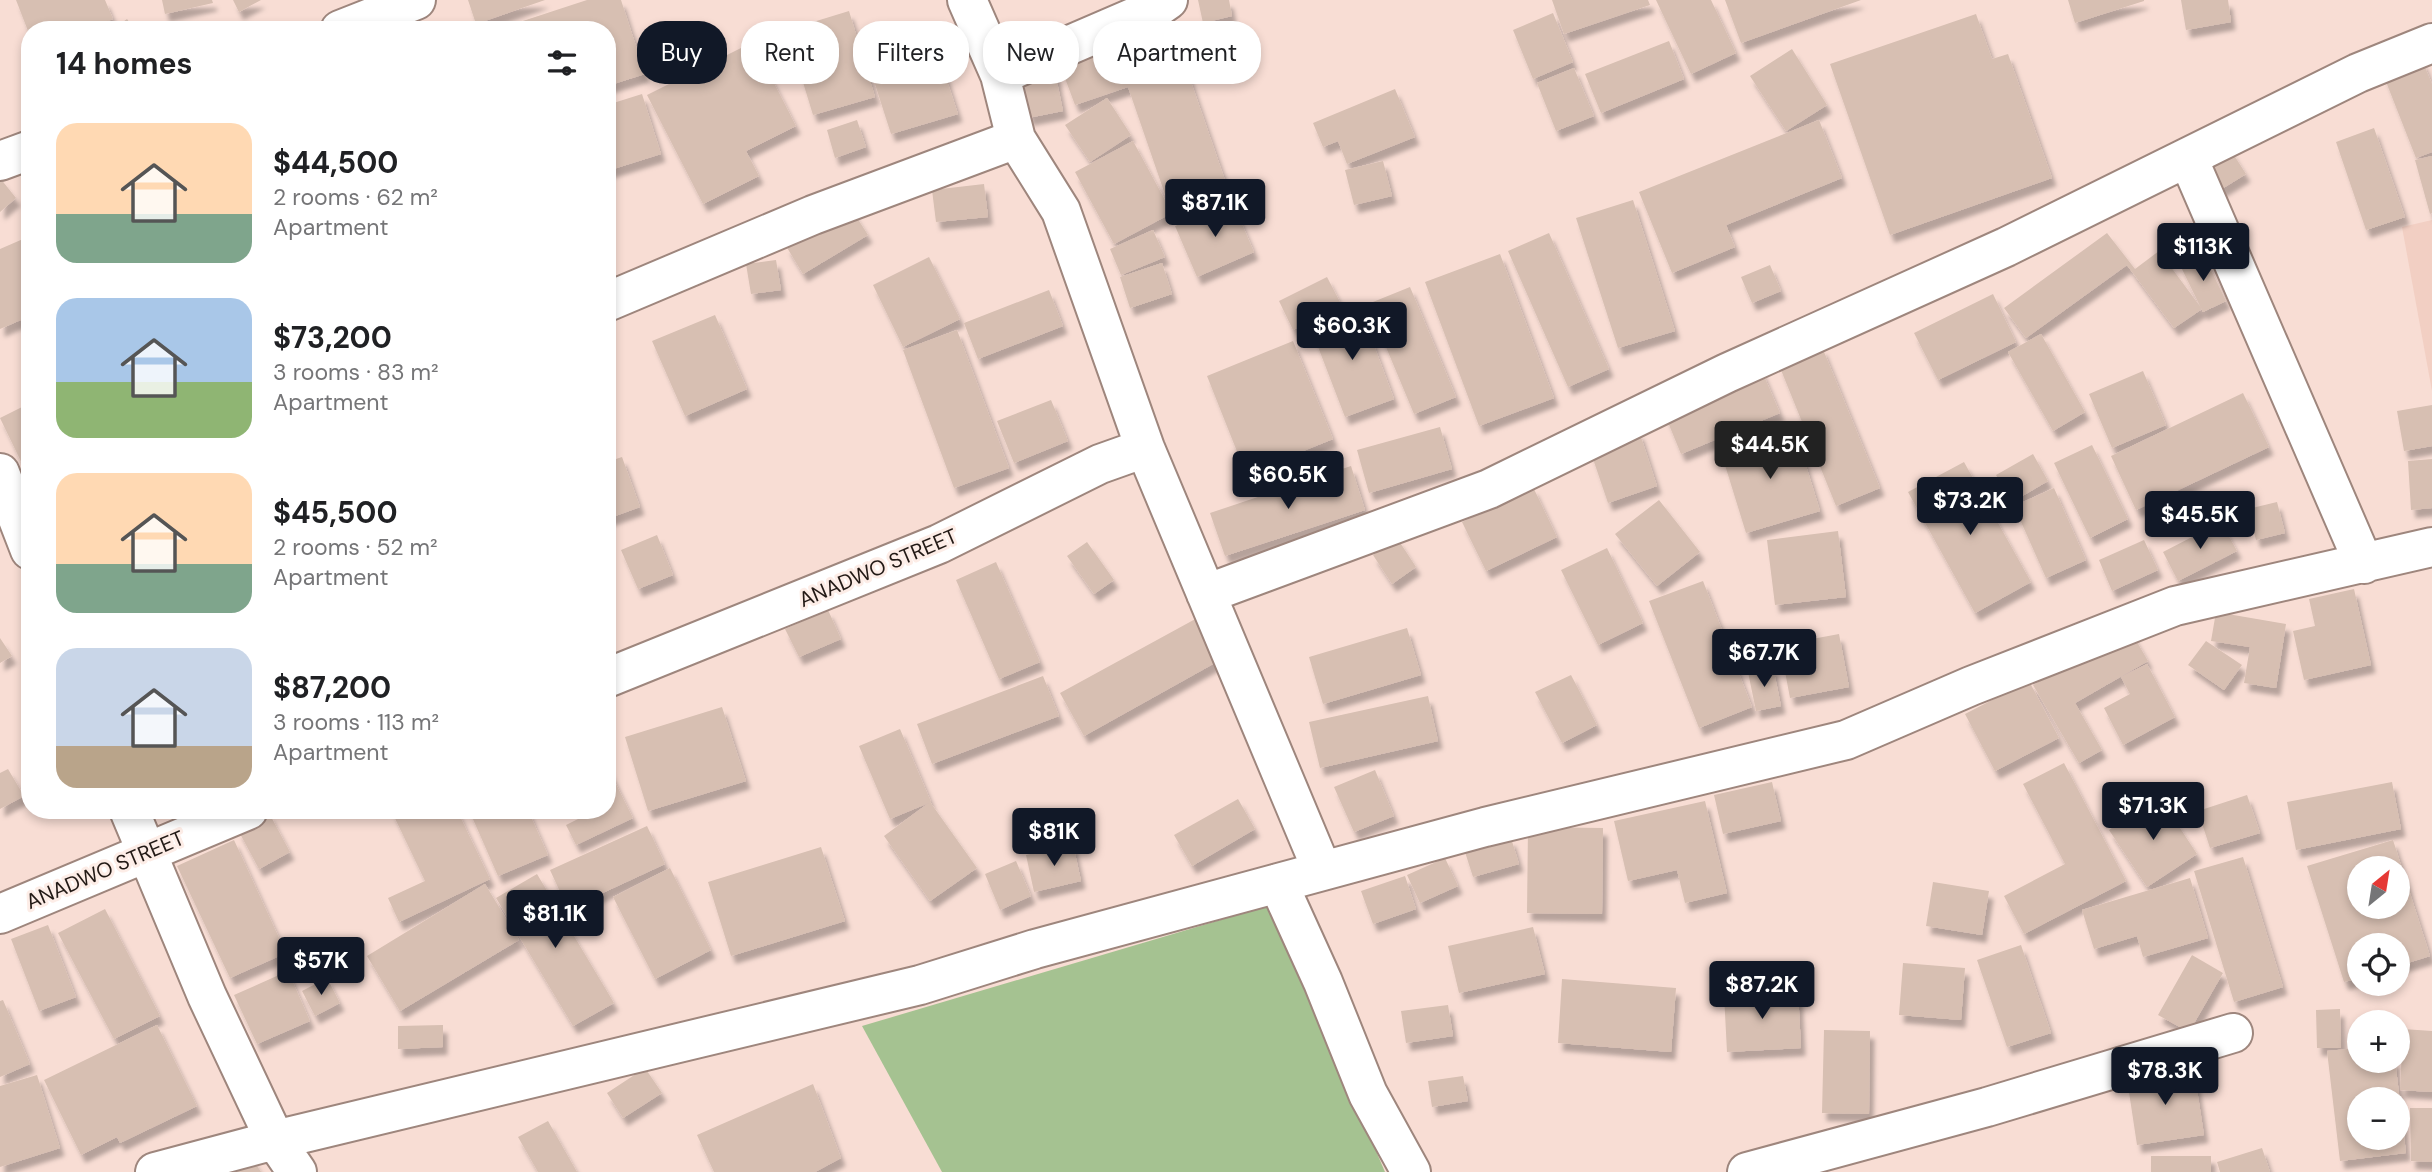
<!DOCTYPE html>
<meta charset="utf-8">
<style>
body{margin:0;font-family:"DM Sans",sans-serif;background:#f2f2f2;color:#202124;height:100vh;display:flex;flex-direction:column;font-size:26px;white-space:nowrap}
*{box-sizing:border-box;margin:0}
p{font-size:23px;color:#757577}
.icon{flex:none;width:38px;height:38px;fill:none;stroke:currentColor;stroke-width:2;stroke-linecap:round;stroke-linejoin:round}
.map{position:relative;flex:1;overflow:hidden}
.panel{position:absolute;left:21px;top:21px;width:595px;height:798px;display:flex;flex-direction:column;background:#fff;border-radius:28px;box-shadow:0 4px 10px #0003}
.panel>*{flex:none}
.hud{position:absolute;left:637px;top:21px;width:665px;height:63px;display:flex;gap:14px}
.needle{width:46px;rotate:30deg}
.tools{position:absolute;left:2347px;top:856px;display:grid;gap:14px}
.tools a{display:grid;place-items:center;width:63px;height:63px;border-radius:50%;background:#fff;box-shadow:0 4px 10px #0003;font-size:35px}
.price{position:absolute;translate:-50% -60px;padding:0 16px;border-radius:7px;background:#111827;color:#fff;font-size:23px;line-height:46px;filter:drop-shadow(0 2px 4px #0008)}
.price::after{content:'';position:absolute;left:50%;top:42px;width:21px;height:16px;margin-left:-10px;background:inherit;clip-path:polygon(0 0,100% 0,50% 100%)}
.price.on{background:#222;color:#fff}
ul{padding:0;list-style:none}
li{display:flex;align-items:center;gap:21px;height:175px;padding:0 35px}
li span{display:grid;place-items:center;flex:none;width:196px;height:140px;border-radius:21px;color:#555}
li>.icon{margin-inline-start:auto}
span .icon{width:84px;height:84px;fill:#fffc;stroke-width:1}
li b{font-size:30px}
h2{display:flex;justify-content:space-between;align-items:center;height:84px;padding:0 35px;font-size:30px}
.tag{padding:0 24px;border-radius:28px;background:#fff;box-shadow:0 4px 10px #0003;font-size:24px;line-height:63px}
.tag.on{background:#111827;color:#fff}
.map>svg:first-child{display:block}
.built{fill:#f2cfc3}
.green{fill:#a5c291}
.building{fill:#d7bfb2;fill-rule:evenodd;filter:url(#shadow)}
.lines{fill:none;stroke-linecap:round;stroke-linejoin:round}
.street-casing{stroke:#9e867d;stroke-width:42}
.street{stroke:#fff;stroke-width:38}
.labels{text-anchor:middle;stroke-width:6;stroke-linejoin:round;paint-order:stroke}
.street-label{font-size:21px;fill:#221915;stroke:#fdede7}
</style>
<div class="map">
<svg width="2432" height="1172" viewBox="0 0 2432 1172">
<defs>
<filter id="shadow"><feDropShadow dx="4.5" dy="8" stdDeviation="2" flood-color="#0004"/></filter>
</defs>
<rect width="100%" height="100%" fill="#f8ddd4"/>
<path class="built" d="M2432,220V391L2402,227Z"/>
<path class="green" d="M1271,905L1385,1172H942L862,1026Z"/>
<path class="building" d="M16,0H105L113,19L92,27L93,30H30V36Z
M162,0H212L213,3L165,14Z
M233,0H261L239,12Z
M468,0H545L476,24Z
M587,0H621L645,74L607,86V30H495Z
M1198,0H1229L1232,16L1203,23Z
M1552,0H1648L1650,5L1564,34Z
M1656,0H1711L1736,53L1691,74Z
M1725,0H1861L1741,43Z
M2068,0H2144V1L2075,23Z
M2181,0H2228L2231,22L2186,30Z
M849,11L875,97L813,115L787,30Z
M1553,13L1573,62L1533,79L1513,30Z
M1976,14L1992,59L2008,54L2052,178L1890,235L1830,64Z
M127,19L135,30H112Z
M1171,24L1227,186L1169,206L1128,87L1075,105L1059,62Z
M933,38L958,114L891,134L867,59Z
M1669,41L1684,79L1601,113L1585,74Z
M753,42L796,126L746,151L759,176L703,204L647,95Z
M1792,49L1827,105L1786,131L1750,76Z
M2422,60L2432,84V152L2416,158L2383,74Z
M1054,67L1063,111L1028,118L1019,74Z
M1574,68L1594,116L1556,131L1537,83Z
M1395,89L1415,137L1347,164L1338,141L1323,147L1313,123Z
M642,94L661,154L607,171V105Z
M1107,98L1131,135L1090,162L1065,125Z
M857,120L866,147L835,158L827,130Z
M1819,120L1842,178L1726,225L1735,247L1672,273L1639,192Z
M2374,128L2405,217L2366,230L2336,142Z
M1133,141L1172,213L1114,244L1075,172Z
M2230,149L2246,174L2204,200L2188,175Z
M2432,156V213L2430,214L2415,160Z
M1383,161L1392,196L1354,205L1345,170Z
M0,178L16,198L0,212Z
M984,184L988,217L936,222L932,190Z
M1633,200L1675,331L1618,348L1576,218Z
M1232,201L1254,252L1197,277L1175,226Z
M850,207L868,235L803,274L786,246Z
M1153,230L1165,257L1121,275L1110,249Z
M1549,233L1609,369L1568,387L1508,251Z
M2107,233L2135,269L2159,251L2202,309L2174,328L2127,265L2026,338L2004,308Z
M30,236V316L0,329V249Z
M1500,254L1554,398L1479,426L1425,282Z
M2203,254L2226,301L2203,312L2180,265Z
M929,257L960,319L903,347L873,285Z
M776,260L781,290L751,294L746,264Z
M1162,263L1172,294L1130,308L1120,277Z
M1770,265L1781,291L1752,303L1741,277Z
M1327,277L1342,306L1293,330L1279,301Z
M1410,287L1456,397L1414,414L1368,304Z
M1049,290L1063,326L978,359L964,323Z
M1993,294L2016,342L1938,380L1914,333Z
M1360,308L1394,399L1345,417L1310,326Z
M715,315L747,389L685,416L652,341Z
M957,330L1009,468L954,488L903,350Z
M2041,334L2085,412L2053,431L2008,352Z
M1293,341L1333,439L1246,474L1207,376Z
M1822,347L1880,488L1836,506L1779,365Z
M1761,369L1780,413L1681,454L1663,410Z
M2143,371L2166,425L2112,448L2089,394Z
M2243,393L2269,447L2136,510L2111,456Z
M1051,400L1068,441L1014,463L997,421Z
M30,403V480L0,418Z
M2432,405V446L2404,451L2397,411Z
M1440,427L1452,469L1369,493L1357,450Z
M1795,430L1820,511L1746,533L1721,452Z
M1639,431L1657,486L1608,503L1589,447Z
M2092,445L2128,519L2090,538L2054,463Z
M2033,454L2048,481L2012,502L1996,475Z
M622,457L640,507L607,519V462Z
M2432,459V508L2411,510L2408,461Z
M1964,462L2031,582L1975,613L1908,492Z
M1351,466L1365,510L1225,556L1210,513Z
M1533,487L1557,537L1486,571L1462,522Z
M2054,488L2086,560L2046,578L2014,506Z
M1659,500L1700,552L1657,586L1615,534Z
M2277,502L2285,533L2256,540L2248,509Z
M2221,522L2237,551L2178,581L2163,552Z
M1838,531L1846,597L1775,605L1767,540Z
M657,535L673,575L638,589L621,550Z
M1397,538L1416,567L1392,584L1373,555Z
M2144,540L2158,570L2112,591L2099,560Z
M1087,542L1114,580L1094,594L1067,556Z
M1607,548L1643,623L1598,645L1561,570Z
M996,562L1040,662L999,679L956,580Z
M1703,581L1752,707L1699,728L1649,601Z
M2354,589L2371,665L2304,680L2293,631L2315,626L2309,599Z
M828,610L841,639L799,657L785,629Z
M2216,612L2286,624L2276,688L2244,683L2250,647L2211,641Z
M1199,617L1222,659L1084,736L1060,693Z
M1407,628L1421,675L1323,704L1309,657Z
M2130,630L2148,661L2075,703L2102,750L2079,763L2033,685Z
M1839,634L1849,687L1790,698L1780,645Z
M0,638L12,656L0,663Z
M2206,641L2242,665L2224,690L2188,665Z
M2147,664L2175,717L2123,745L2104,708L2130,694L2121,677Z
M1773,667L1781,706L1756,711L1748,672Z
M1571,675L1597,725L1562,743L1535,692Z
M1043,676L1059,716L932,764L917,724Z
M2029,681L2059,738L1995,771L1965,714Z
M1428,696L1438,741L1320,768L1309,722Z
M722,707L746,781L648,811L625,737Z
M900,729L931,802L890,819L859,746Z
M2064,763L2126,881L2024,934L2004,896L2065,864L2023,784Z
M607,766L633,818L576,845L566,825L586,815L584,810H607Z
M8,769L24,796L0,809V773Z
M1375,770L1394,816L1354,832L1334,787Z
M1772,782L1781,821L1723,834L1714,795Z
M2392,782L2401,829L2296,850L2287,802Z
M2247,795L2260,833L2210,848L2198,811Z
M2159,796L2197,854L2147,887L2109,830Z
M1238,799L1255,829L1192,866L1174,835Z
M1705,801L1727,893L1685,903L1677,870L1628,881L1614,821Z
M930,802L977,868L930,901L884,836Z
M391,810H457L490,879L399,922L388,898L425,881Z
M469,810H528L548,855L498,876Z
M269,813L290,852L259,869L238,830Z
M647,826L665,864L568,909L550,870Z
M1528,827L1603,828L1602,914L1527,913Z
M1511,838L1519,864L1473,877L1465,852Z
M234,840L286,953L230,978L177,866Z
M2393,840L2430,956L2398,966V945H2359V978L2344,982L2307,866ZM2359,868H2398V906H2359Z
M1073,844L1081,881L1034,892L1026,855Z
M821,847L845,921L731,956L708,882Z
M2243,857L2283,987L2234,1002L2194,871Z
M1445,858L1458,886L1420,903L1407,875Z
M1016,861L1031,896L1000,910L985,874Z
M670,868L711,950L655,979L613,897Z
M537,874L614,1003L573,1026L496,898Z
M1405,876L1416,909L1373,924L1361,891Z
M2190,878L2208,938L2143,957L2137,936L2094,949L2082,910Z
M1933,882L1989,891L1982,935L1926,926Z
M485,884L519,940L400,1011L367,956Z
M105,909L160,1016L114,1039L58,933Z
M48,925L76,997L39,1011L11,939Z
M1533,927L1545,974L1459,993L1448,946Z
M2021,945L2051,1033L2007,1047L1977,960Z
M2192,955L2223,973L2189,1032L2158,1015Z
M1903,963L1965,968L1961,1020L1899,1015Z
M288,971L310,1021L257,1044L234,995Z
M327,978L340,1003L315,1016L302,991Z
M1562,979L1676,988L1671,1052L1558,1043Z
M1798,990L1801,1048L1727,1052L1724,994Z
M3,1000L30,1064L0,1077V1001Z
M1448,1005L1453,1036L1406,1043L1401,1011Z
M2340,1009L2341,1048H2317L2316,1010Z
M157,1025L197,1106L120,1143L117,1137L81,1155L44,1080Z
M443,1025V1047L398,1049V1026Z
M2403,1029L2432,1031V1092L2400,1090Z
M1824,1030L1870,1031L1869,1114L1822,1113Z
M2359,1048V1060H2395L2406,1153L2340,1161L2327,1051ZM2359,1099H2398V1138H2359Z
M645,1068L662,1093L623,1118L607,1093Z
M2194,1070L2204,1135L2137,1145L2127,1079Z
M37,1075L60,1148L0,1167V1086Z
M1463,1076L1468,1101L1432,1107L1428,1081Z
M813,1084L841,1158L815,1172H714L697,1135Z
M2410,1108H2432V1162L2411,1161Z
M548,1121L577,1172H538L518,1137Z
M2262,1148L2270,1172H2220L2217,1162Z
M247,1150L261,1172H209Z
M2151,1156H2211V1172H2151Z"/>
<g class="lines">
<g class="street-casing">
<path id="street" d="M967,0L1000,75L1016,139L1061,211L1145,448L1322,870
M340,30L416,0
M1000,75L1158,7L1168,0
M2188,158L2364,564
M0,161L30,150
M607,302L813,215L1016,139
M0,473L30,550
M1206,594L1489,489L1727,373L2006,247L2358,73L2432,43
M607,678L939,544L1100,464L1145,448
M129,810L207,996L275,1140L297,1172
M1278,883L1323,982L1368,1094L1411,1172
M0,914L248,810
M155,1172L275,1140L920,985L1035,949L1485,827L1846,740L1971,686L2175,606L2432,547
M1747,1172L1987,1107L2233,1033"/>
</g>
<use href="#street" class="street"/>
</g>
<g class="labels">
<g class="street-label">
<text transform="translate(878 568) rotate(-23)" y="7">ANADWO STREET</text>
<text transform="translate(105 870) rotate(-23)" y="7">ANADWO STREET</text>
</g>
</g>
</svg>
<div class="tools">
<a><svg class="needle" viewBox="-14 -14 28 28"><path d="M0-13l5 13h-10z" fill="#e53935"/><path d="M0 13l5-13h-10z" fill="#757577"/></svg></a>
<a><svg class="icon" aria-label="locate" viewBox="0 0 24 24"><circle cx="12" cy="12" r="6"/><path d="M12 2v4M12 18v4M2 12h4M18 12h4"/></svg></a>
<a>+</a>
<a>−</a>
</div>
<b class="price" style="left:1215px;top:239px">$87.1K</b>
<b class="price" style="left:2203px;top:283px">$113K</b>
<b class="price" style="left:1352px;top:362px">$60.3K</b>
<b class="price on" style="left:1770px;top:481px">$44.5K</b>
<b class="price" style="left:1288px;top:511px">$60.5K</b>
<b class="price" style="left:1970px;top:537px">$73.2K</b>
<b class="price" style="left:2200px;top:551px">$45.5K</b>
<b class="price" style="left:1764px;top:689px">$67.7K</b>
<b class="price" style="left:2153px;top:842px">$71.3K</b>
<b class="price" style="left:1054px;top:868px">$81K</b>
<b class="price" style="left:555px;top:950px">$81.1K</b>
<b class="price" style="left:321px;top:997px">$57K</b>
<b class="price" style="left:1762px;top:1021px">$87.2K</b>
<b class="price" style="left:2165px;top:1107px">$78.3K</b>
<div class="hud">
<a class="tag on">Buy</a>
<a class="tag">Rent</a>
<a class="tag">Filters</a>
<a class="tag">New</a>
<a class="tag">Apartment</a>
</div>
<section class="panel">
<h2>14 homes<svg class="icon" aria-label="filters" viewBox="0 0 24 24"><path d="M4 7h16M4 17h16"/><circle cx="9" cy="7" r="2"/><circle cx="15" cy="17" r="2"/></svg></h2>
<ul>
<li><span style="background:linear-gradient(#ffd9b3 65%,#7fa58c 0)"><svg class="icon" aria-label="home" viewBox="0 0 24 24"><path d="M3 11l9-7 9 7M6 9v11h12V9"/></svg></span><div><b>$44,500</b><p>2 rooms · 62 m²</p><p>Apartment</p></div></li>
<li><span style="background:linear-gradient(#a9c7e8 60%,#8fb573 0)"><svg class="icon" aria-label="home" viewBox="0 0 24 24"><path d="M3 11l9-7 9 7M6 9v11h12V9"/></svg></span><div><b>$73,200</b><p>3 rooms · 83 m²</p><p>Apartment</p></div></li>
<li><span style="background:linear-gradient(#ffd9b3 65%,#7fa58c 0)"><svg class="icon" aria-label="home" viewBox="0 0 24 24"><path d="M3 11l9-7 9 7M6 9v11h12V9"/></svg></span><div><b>$45,500</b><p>2 rooms · 52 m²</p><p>Apartment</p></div></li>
<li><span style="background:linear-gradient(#c9d6e8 70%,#b9a48a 0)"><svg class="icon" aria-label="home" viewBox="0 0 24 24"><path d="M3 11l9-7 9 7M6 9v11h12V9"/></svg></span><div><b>$87,200</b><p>3 rooms · 113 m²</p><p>Apartment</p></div></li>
</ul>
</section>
</div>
